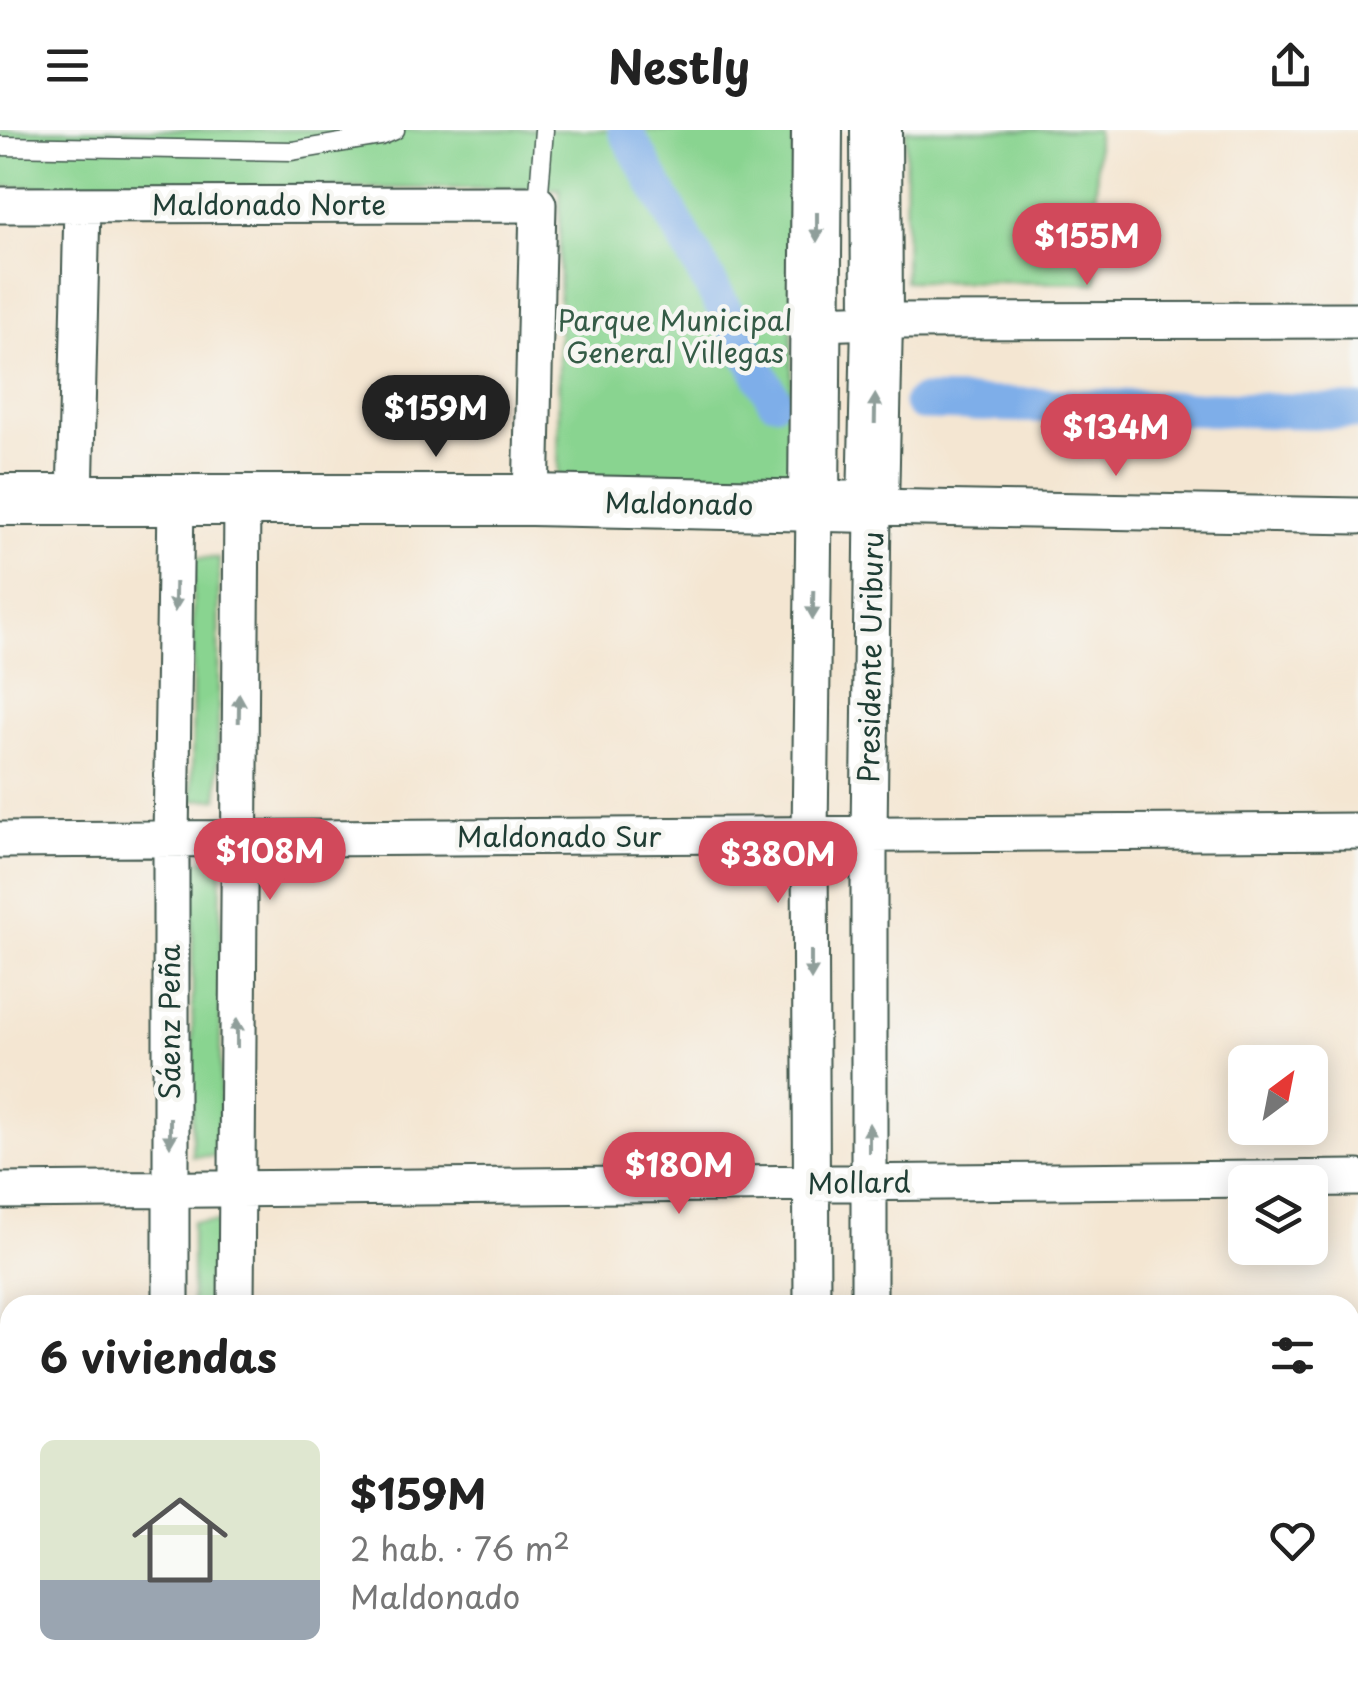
<!DOCTYPE html>
<html lang="es">
<meta charset="utf-8">
<style>
body{margin:0;font-family:"Playpen Sans",sans-serif;background:#f2f2f2;color:#222;height:100vh;display:flex;flex-direction:column;font-size:38px;white-space:nowrap}
*{box-sizing:border-box;margin:0}
p{font-size:32px;color:#767676}
.icon{flex:none;width:55px;height:55px;fill:none;stroke:currentColor;stroke-width:2;stroke-linecap:round;stroke-linejoin:round}
.map{position:relative;flex:1;overflow:hidden}
.details{position:absolute;left:0px;top:1165px;width:1360px;height:390px;display:flex;flex-direction:column;background:#fff;border-radius:30px 30px 0 0;box-shadow:0 5px 25px #0003}
.details>*{flex:none}
.needle{width:65px;rotate:32deg}
.tools{position:absolute;left:1228px;top:915px;display:grid;gap:20px}
.tools a{display:grid;place-items:center;width:100px;height:100px;border-radius:15px;background:#fff;box-shadow:0 5px 25px #0003;font-size:50px}
.price{position:absolute;translate:-50% -85px;padding:0 22px;border-radius:35px;background:#d1495b;color:#fff;font-size:32px;line-height:65px;filter:drop-shadow(0 2px 5px #0008)}
.price::after{content:'';position:absolute;left:50%;top:60px;width:30px;height:22px;margin-left:-15px;background:inherit;clip-path:polygon(0 0,100% 0,50% 100%)}
.price.active{background:#222;color:#fff}
ul{padding:0;list-style:none}
li{display:flex;align-items:center;gap:30px;height:250px;padding:0 40px}
li span{display:grid;place-items:center;flex:none;width:280px;height:200px;border-radius:15px;color:#555}
li>.icon{margin-inline-start:auto}
span .icon{width:120px;height:120px;fill:#fffc;stroke-width:1}
li b{font-size:42px}
h2{display:flex;justify-content:space-between;align-items:center;height:120px;padding:0 40px;font-size:42px}
header{display:flex;justify-content:space-between;align-items:center;height:130px;padding:0 40px;background:#fff;font-size:45px;font-weight:700}
.map>svg:first-child{display:block}
.green{fill:#89d490;stroke:#548862;stroke-width:2.5}
.lines{fill:none;stroke-linecap:round;stroke-linejoin:round}
.canal{stroke:#7eaee9;stroke-width:35}
.lane-casing{stroke:#3f564c;stroke-width:21}
.street-casing{stroke:#3f564c;stroke-width:39}
.secondary-casing{stroke:#3f564c;stroke-width:54}
.lane{stroke:#fff;stroke-width:18}
.street{stroke:#fff;stroke-width:35}
.secondary{stroke:#fff;stroke-width:50}
.oneway{fill:#8f9e9a}
.labels{text-anchor:middle;stroke-width:9;stroke-linejoin:round;paint-order:stroke}
.street-label{font-size:28px;fill:#1f3d34;stroke:#f6f6f2}
.park-label{font-size:28px;fill:#345b46;stroke:#f6f6f2}
</style>
<header><svg class="icon" aria-label="menu" viewBox="0 0 24 24"><path d="M4 6h16M4 12h16M4 18h16"/></svg>Nestly<svg class="icon" aria-label="share" viewBox="0 0 24 24"><path d="M12 15V3M7 8l5-5 5 5M5 13v7h14v-7"/></svg></header>
<div class="map">
<svg width="1358" height="1555" viewBox="0 0 1358 1555">
<rect width="100%" height="100%" fill="#f6f6f2"/>
<filter id="ink" filterUnits="userSpaceOnUse"><feTurbulence type="fractalNoise" baseFrequency=".01" numOctaves="2"/><feDisplacementMap in="SourceGraphic" scale="20" xChannelSelector="R" yChannelSelector="G"/><feConvolveMatrix kernelMatrix="1 2 1 2 8 2 1 2 1" color-interpolation-filters="sRGB"/></filter>
<filter id="wash" filterUnits="userSpaceOnUse"><feTurbulence type="fractalNoise" baseFrequency=".0048" numOctaves="4" result="noise"/><feDisplacementMap in="SourceGraphic" scale="40" xChannelSelector="R" yChannelSelector="G"/><feGaussianBlur stdDeviation="2.25" result="paint"/><feColorMatrix in="noise" values="0 0 0 0 0 0 0 0 0 0 0 0 0 0 0 0 0 1.4 0 .05"/><feComposite in="paint" operator="in"/></filter>
<g filter="url(#wash)">
<rect width="100%" height="100%" fill="#f4e6d2"/>
<path class="green" d="M0,0H794L790,355L558,356L560,59L0,57Z
M906,0H1097L1096,153L905,151Z
M193,428H219L218,669L192,670Z
M193,730H221L220,1026H192Z
M192,1092H218V1175H192Z"/>
<g class="lines">
<path class="canal" d="M625,0L774,269
M921,273L1358,282"/>
</g>
</g>
<g filter="url(#ink)">
<g class="lines">
<g class="lane-casing">
<path id="lane" d="M0,16L292,21L381,6L395,0
M538,74L544,0"/>
</g>
<g class="street-casing">
<path id="street" d="M0,75L538,74L531,370
M817,193L877,191L1358,190
M75,370L82,76
M0,710L1358,701
M0,1061L1358,1048
M171,1175V709L176,369
M236,1175L242,370
M812,1175L810,705L814,377
M869,1175V705L873,377L1358,386
M0,1388H10
M1350,1392H1358
M178,1545V1555
M239,1545V1555
M816,1545V1555
M877,1545V1555"/>
</g>
<g class="secondary-casing">
<path id="secondary" d="M0,370H531L873,377L877,191L876,0
M814,377L817,0"/>
</g>
<use href="#lane" class="lane"/>
<use href="#street" class="street"/>
<use href="#secondary" class="secondary"/>
</g>
<defs><path id="oneway-solid" d="M-6-.8H1V-3.2L6.5 0L1 3.2V.8H-6Z" transform="scale(2.5)"/></defs>
<g class="oneway">
<use href="#oneway-solid" transform="translate(817 97) rotate(90)"/>
<use href="#oneway-solid" transform="translate(875 279) rotate(-89)"/>
<use href="#oneway-solid" transform="translate(175 467) rotate(91)"/>
<use href="#oneway-solid" transform="translate(813 475) rotate(91)"/>
<use href="#oneway-solid" transform="translate(239 578) rotate(-89)"/>
<use href="#oneway-solid" transform="translate(811 835) rotate(90)"/>
<use href="#oneway-solid" transform="translate(237 903) rotate(-90)"/>
<use href="#oneway-solid" transform="translate(170 1002) rotate(90)"/>
<use href="#oneway-solid" transform="translate(869 1008) rotate(-90)"/>
</g>
</g>
<g class="labels">
<g class="street-label">
<text x="269" y="85">Maldonado Norte</text>
<text transform="translate(679 374) rotate(1)" y="10">Maldonado</text>
<text transform="translate(871 527) rotate(-89)" y="10">Presidente Uriburu</text>
<text x="559" y="717">Maldonado Sur</text>
<text transform="translate(170 892) rotate(-90)" y="10">Sáenz Peña</text>
<text transform="translate(859 1053) rotate(-1)" y="10">Mollard</text>
</g>
<g class="park-label">
<text x="675" y="201">Parque Municipal<tspan x="675" dy="32">General Villegas</tspan></text>
</g>
</g>
</svg>
<div class="tools">
<a><svg class="needle" viewBox="-14 -14 28 28"><path d="M0-13l5 13h-10z" fill="#e53935"/><path d="M0 13l5-13h-10z" fill="#767676"/></svg></a>
<a><svg class="icon" aria-label="layers" viewBox="0 0 24 24"><path d="M12 4l9 5-9 5-9-5zM3 14l9 5 9-5"/></svg></a>
</div>
<b class="price" style="left:1087px;top:158px">$155M</b>
<b class="price active" style="left:436px;top:330px">$159M</b>
<b class="price" style="left:1116px;top:349px">$134M</b>
<b class="price" style="left:270px;top:773px">$108M</b>
<b class="price" style="left:778px;top:776px">$380M</b>
<b class="price" style="left:679px;top:1087px">$180M</b>
<section class="details">
<h2>6 viviendas<svg class="icon" aria-label="filters" viewBox="0 0 24 24"><path d="M4 7h16M4 17h16"/><circle cx="9" cy="7" r="2"/><circle cx="15" cy="17" r="2"/></svg></h2>
<ul>
<li><span style="background:linear-gradient(#dfe7d0 70%,#9aa5b1 0)"><svg class="icon" aria-label="home" viewBox="0 0 24 24"><path d="M3 11l9-7 9 7M6 9v11h12V9"/></svg></span><div><b>$159M</b><p>2 hab. · 76 m²</p><p>Maldonado</p></div><svg class="icon" aria-label="heart" viewBox="0 0 24 24"><path d="M12 20l-8-8c-3-5 5-10 8-4 3-6 11-1 8 4z"/></svg></li>
</ul>
</section>
</div>
